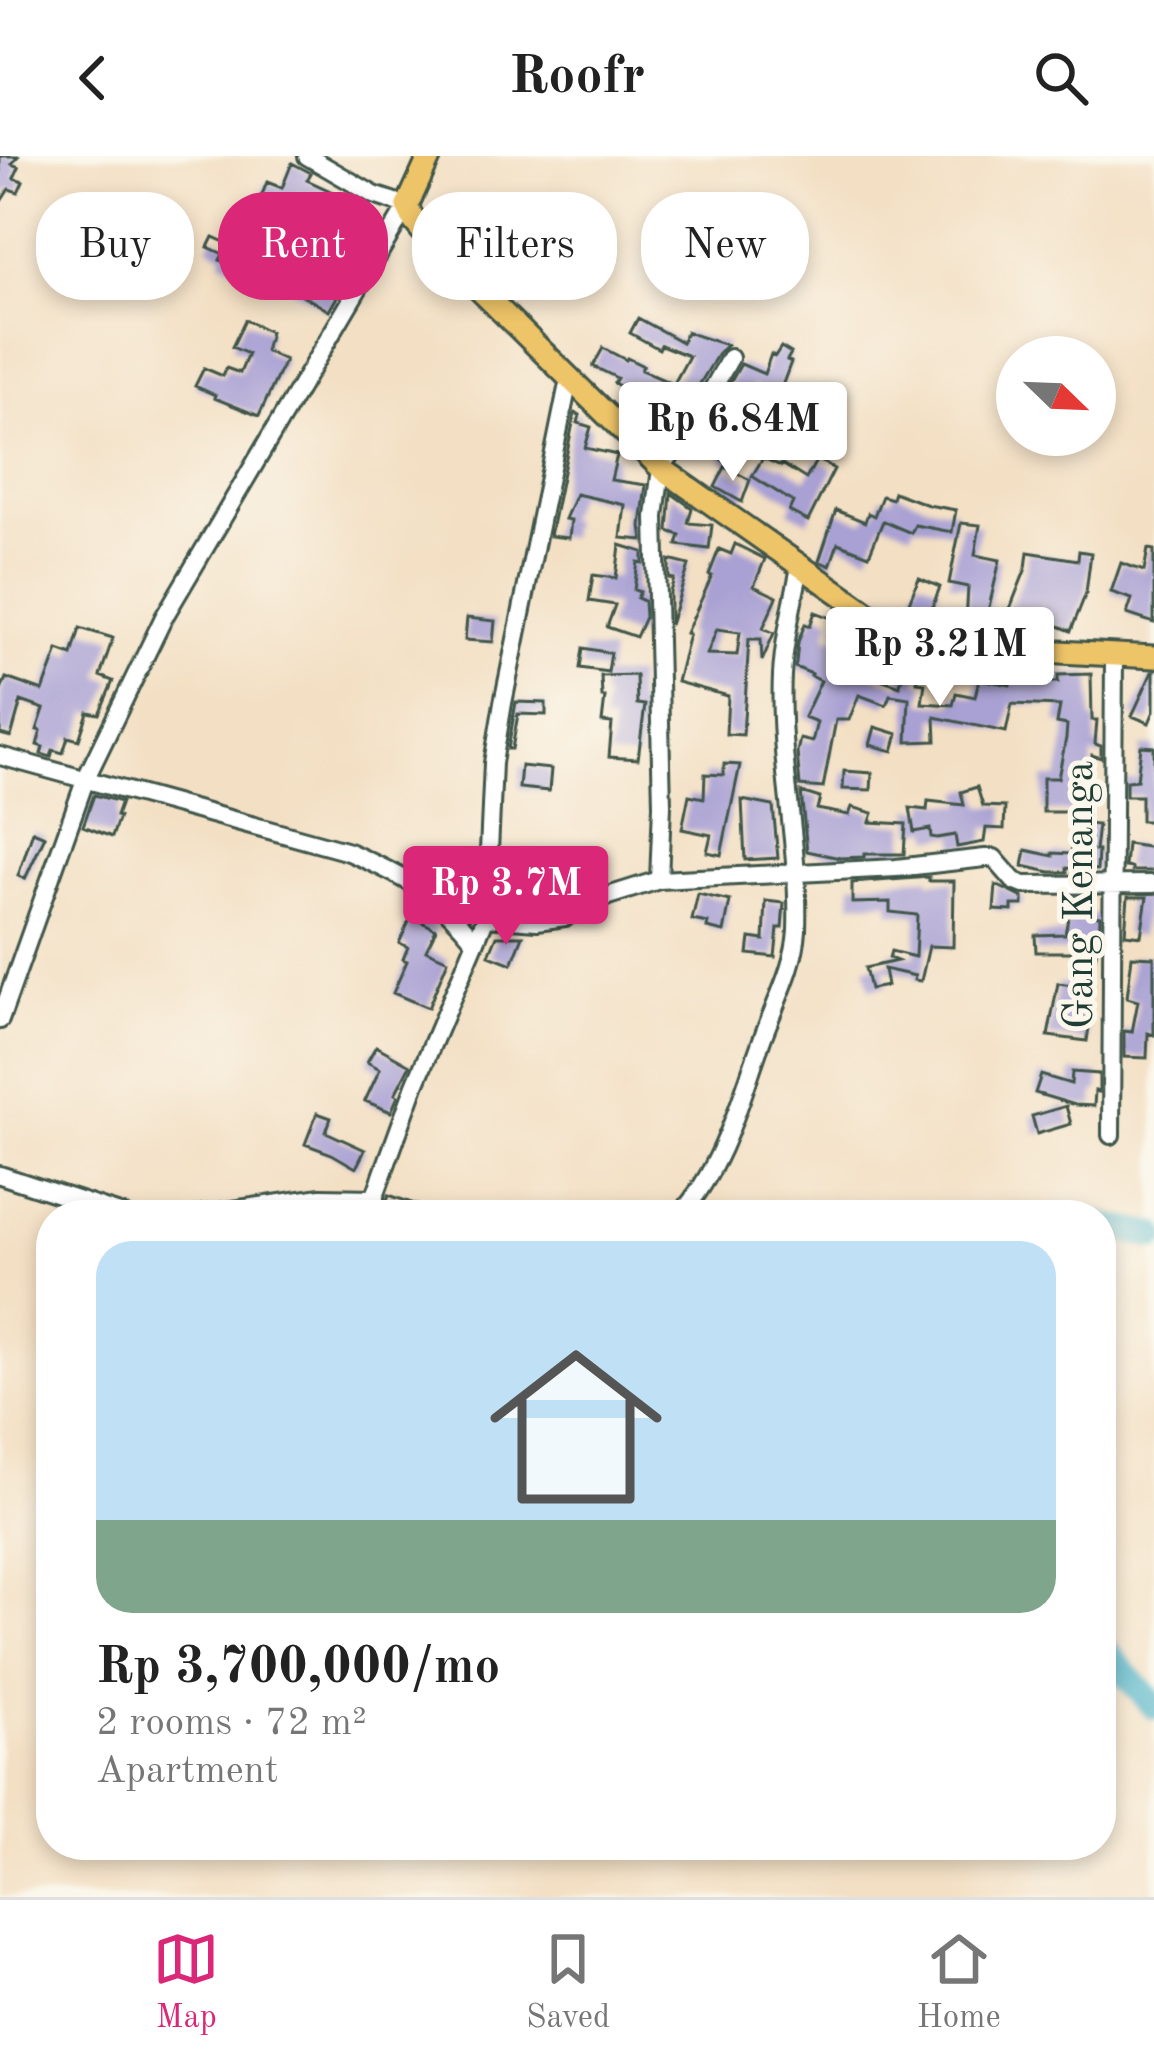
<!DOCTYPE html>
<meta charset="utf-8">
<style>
body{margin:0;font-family:"Old Standard TT",serif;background:#f2f2f2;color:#222;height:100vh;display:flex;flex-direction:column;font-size:45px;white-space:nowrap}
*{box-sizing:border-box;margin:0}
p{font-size:39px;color:#767676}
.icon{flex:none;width:66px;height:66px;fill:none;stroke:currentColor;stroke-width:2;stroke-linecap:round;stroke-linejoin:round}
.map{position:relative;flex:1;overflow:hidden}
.side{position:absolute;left:36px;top:1044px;width:1080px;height:660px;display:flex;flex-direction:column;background:#fff;border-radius:48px;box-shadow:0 6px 18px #0003}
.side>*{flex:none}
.guide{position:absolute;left:36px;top:36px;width:1083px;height:108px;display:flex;gap:24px}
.needle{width:78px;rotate:113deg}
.controls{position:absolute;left:996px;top:180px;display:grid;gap:24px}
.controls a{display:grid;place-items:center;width:120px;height:120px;border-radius:50%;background:#fff;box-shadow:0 6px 18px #0003;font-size:60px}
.price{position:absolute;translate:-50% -102px;padding:0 27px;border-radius:12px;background:#fff;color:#222;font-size:39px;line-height:78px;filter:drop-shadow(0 3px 6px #0008)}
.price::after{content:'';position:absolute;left:50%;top:72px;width:36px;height:27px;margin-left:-18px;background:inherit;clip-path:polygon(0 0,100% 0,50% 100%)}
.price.current{background:#db2777;color:#fff}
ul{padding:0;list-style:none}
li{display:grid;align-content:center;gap:24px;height:636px;padding:0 60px}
li span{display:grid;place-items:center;height:372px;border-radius:36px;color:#555}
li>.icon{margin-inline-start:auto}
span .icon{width:216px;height:216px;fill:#fffc;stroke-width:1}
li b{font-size:51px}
.pill{padding:0 42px;border-radius:48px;background:#fff;box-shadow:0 6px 18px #0003;font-size:42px;line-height:108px}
.pill.current{background:#db2777;color:#fff}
header{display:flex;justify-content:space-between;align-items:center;height:156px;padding:0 60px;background:#fff;font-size:54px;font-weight:800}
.menu{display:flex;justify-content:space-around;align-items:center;height:168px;border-top:3px solid #e0e0e0;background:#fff;font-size:33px;color:#767676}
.menu a{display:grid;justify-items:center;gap:6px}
.menu .current{color:#db2777}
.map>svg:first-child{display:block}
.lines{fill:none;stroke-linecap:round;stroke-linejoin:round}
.river{stroke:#48b1c7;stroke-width:27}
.building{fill:#a9a0d3;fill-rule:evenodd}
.minor-casing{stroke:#3f5549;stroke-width:22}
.major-casing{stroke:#3f5549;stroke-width:27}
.minor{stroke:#fff;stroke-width:16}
.major{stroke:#eec469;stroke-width:21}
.labels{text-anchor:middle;stroke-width:10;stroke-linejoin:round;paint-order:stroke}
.street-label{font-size:42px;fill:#1f3d34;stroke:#fbf7ec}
</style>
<header><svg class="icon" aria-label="back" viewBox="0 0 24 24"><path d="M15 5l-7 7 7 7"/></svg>Roofr<svg class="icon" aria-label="search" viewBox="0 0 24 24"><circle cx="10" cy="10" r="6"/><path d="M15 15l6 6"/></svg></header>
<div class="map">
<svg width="1154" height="1741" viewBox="0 0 1154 1741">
<rect width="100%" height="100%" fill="#fbf7ec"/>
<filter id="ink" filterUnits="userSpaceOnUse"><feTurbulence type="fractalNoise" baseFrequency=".00833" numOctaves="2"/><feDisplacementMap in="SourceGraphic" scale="24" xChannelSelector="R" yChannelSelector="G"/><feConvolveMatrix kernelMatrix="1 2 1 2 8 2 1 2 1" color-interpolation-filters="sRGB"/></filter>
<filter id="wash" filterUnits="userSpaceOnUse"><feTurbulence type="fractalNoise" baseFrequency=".004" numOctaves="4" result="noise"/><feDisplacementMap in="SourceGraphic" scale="48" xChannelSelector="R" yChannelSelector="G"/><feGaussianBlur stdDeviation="2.7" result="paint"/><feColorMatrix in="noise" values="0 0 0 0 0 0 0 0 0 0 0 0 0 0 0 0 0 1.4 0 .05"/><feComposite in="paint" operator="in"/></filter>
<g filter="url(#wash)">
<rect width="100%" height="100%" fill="#f3dfc3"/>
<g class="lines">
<path class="river" d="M1101,1069L1154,1080
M1101,1490L1154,1550"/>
</g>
<g id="blocks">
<path class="building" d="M0,0H18L12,8L19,11L14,22L23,25L18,36L9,33L0,47Z
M292,7L311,17L307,24L341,40L338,45L368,58L358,80L369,85L362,101L306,75L311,65L260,44L267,26L282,32Z
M237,74L342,132L329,155L273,122L269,130L220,104L223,98L208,91L213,81L229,88Z
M638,162L682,186L686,176L727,189L719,196L689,246L670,235L689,200L661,189L659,193L630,177Z
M245,164L270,176L265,195L285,204L259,260L214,242L215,239L195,230L204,212L223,220L226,212L240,217L248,198L232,191Z
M781,191L791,197L787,204L791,206L779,238L753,229L740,259L766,271L759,286L751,282L732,310L721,303L725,297L698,283L741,208L764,218L771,198L775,200Z
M603,192L626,204L627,202L643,210L641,214L671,227L657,259L633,249L638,240L614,227L617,222L593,210Z
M575,257L580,259L578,267L591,271L585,292L617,299L611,324L646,329L641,370L643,384L621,382L625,349L576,338L565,363L571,364L569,382L550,380Z
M763,302L781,310L782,308L806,323L817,303L834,313L808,365L789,355L793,346L752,320Z
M725,311L750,324L742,346L715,331Z
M894,336L928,349L956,354L952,376L915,369L911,377L883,365L869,399L838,387L830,410L819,405L836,354L865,366L868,357L874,360L882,340L892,343Z
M671,337L692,352L688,367L712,369L709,393L677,389L680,379L668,375Z
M961,367L980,369L975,399L1000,404L985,468L966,466L968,431L949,427Z
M735,388L765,403L754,430L777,441L763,472L774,477L762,505L761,483H749L743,579L726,578L728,540L677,526L689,478L686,477L712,420L709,419L719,393L731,398ZM717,473L740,476L737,499L707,498Z
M620,389L643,396V407L638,406L634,434L640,436L637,442L644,445L645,461L636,481L607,471L615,449L589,445L593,419L616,422Z
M1148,393L1154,394V467L1127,458L1132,443L1111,436L1121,407L1144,415Z
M1079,395L1091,397L1086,437L1071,475L1034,460L1033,463L1027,460L1022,479L1001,475L1026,412L1028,396L1078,404Z
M669,404L689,409L670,469V436L674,423L669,422Z
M919,422L940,431L931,454L926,452L922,463L905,457Z
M815,456L831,462L827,480L857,487L862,474L877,482L866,513L868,514L867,518L900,530L906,497L921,502L917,526L925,527L922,547L953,549L956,537L975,541L979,523L1010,529V517H1027V526H1058V519L1091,518L1092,564H1097L1095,588L1101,590V602L1092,599L1091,643H1080L1079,656H1043V622H1058L1066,582L1067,569L1057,567L1060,550L1012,548L1006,576L935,561L936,585L907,586L909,542L890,539L886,549L859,539L849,564H836L823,632L800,630L797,596L800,583L812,586L817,566L804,561L821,525L811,520L812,518L795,511L796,507L798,486L805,468L810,470Z
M467,462L495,465L493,486L465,484Z
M80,472L113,482L100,520L113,525L99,558L88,556L79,584L68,581L63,597L53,594L51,601L41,598L43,591L37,589L41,575L37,574L44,553L21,545L11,581L0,578V537L6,522L43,535L58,494L72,499Z
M583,492L611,497L608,516L580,512Z
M1152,516H1154V555L1149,567L1132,560Z
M636,519L637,548L645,549L638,603L609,601L612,567L602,566L605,541H602L601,520Z
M516,546L546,547V559L518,558L512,593H508Z
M875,571L898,578L893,595L870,589Z
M1141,590L1154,591V665H1141V640H1126V625L1137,624Z
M724,608L740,609L721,699L707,696L711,679L682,673L689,639L704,642L705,618L724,619Z
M521,610L551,613L549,635L519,632Z
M844,615L872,617L871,634L843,633Z
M977,631L983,650L1005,651L1004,673L986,672L984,686L957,691L955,679L937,682L931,681L930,673L914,676L910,652L927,654L928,645L964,649L961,636Z
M801,636L820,642L817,653L849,659L852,651L873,657L870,666L906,668L904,698H864V701L840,702L807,695Z
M94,639L121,646L116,660L119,661L112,681L83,670Z
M742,644L773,650L778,702L745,704Z
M1075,667L1098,669L1095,695H1098L1097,714L1067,712V716H1050L1023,710L1026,694L1053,700V697L1071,698Z
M33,675L45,680L25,723L18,720Z
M1127,688L1154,692V715H1132V712L1125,711Z
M929,721V725H954L953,791L929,790L921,825L914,824L915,820L884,813L887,830L870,833L865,812L897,805L889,802L891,795L915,801L917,759L890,756V746L852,747V727Z
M996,729L1023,742V749H1012V755L994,754Z
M698,738L730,745L724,776L707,772L708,767L692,764Z
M1072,741L1090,742L1087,758L1100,760L1099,784L1095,802L1071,796H1036L1035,779L1065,778Z
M1128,741H1147L1141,780L1125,778Z
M766,745L784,747L782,772H778L775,801L748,798L750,782L764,784Z
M411,761L436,773L426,794L448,804L428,852L393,837L407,805L403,803L408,791L399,787Z
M497,780H523L512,808L489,799Z
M1132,800L1154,801V879L1148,877L1147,902L1124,901V875L1132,876L1138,845L1127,842Z
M1058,827L1087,831L1081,870L1089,871L1087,885L1048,880Z
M376,890L410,909L395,938L398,940L391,956L365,945L380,913L367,906Z
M1072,916L1099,918V936L1095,935L1094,950L1075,949L1035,937L1041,919L1071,928Z
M1066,950L1071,968L1037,978L1032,960Z
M317,957L331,962L326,976L365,994L356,1012L332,998L305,988Z
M389,1039L440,1057V1059H397L383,1054Z"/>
</g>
</g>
<g filter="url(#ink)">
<use href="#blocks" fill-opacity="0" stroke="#3f5549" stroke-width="3"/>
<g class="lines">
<g class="minor-casing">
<path id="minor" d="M0,600L349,696C405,721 436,736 475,785
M659,724L662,649L655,361L661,312L692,270L730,202
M486,761L537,765L565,761L608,740L659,724L896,712L985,702H994L1014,725L1024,729L1154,728
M0,864L86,622L164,461L407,50L374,39L307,0
M1111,979L1114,499
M0,1019L123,1059
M199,1059L321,1041L375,1042
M368,1059L415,929L486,761L493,607L503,547L569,223
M680,1059C725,1009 741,940 764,878C776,845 795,810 797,774C800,689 778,605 782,519C784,483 793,447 800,411"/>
</g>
<g class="major-casing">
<path id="major" d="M430,0L407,50L414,65L432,87L661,312L889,472L929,489L1154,501"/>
</g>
<use href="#minor" class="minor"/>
<use href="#major" class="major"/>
</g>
</g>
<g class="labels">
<g class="street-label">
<text transform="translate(1077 739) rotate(-90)" y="15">Gang Kenanga</text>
</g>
</g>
</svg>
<div class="controls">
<a><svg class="needle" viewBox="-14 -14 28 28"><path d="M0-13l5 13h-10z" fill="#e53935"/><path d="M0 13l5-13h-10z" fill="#767676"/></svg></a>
</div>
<b class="price" style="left:733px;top:328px">Rp 6.84M</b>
<b class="price" style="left:940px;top:553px">Rp 3.21M</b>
<b class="price current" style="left:506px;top:792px">Rp 3.7M</b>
<div class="guide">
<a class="pill">Buy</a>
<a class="pill current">Rent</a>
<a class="pill">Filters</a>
<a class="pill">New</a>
</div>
<section class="side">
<ul>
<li><span style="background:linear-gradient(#bfe0f5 75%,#7fa58c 0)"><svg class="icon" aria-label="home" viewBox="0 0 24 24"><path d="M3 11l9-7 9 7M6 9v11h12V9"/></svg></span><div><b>Rp 3,700,000/mo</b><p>2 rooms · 72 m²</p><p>Apartment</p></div></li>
</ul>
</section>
</div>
<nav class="menu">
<a class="current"><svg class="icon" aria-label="map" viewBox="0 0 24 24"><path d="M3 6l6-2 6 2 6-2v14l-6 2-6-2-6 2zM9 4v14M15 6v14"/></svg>Map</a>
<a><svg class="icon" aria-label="saved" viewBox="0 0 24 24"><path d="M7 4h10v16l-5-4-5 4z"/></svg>Saved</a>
<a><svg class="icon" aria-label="home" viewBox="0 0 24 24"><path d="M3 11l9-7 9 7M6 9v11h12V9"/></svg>Home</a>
</nav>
